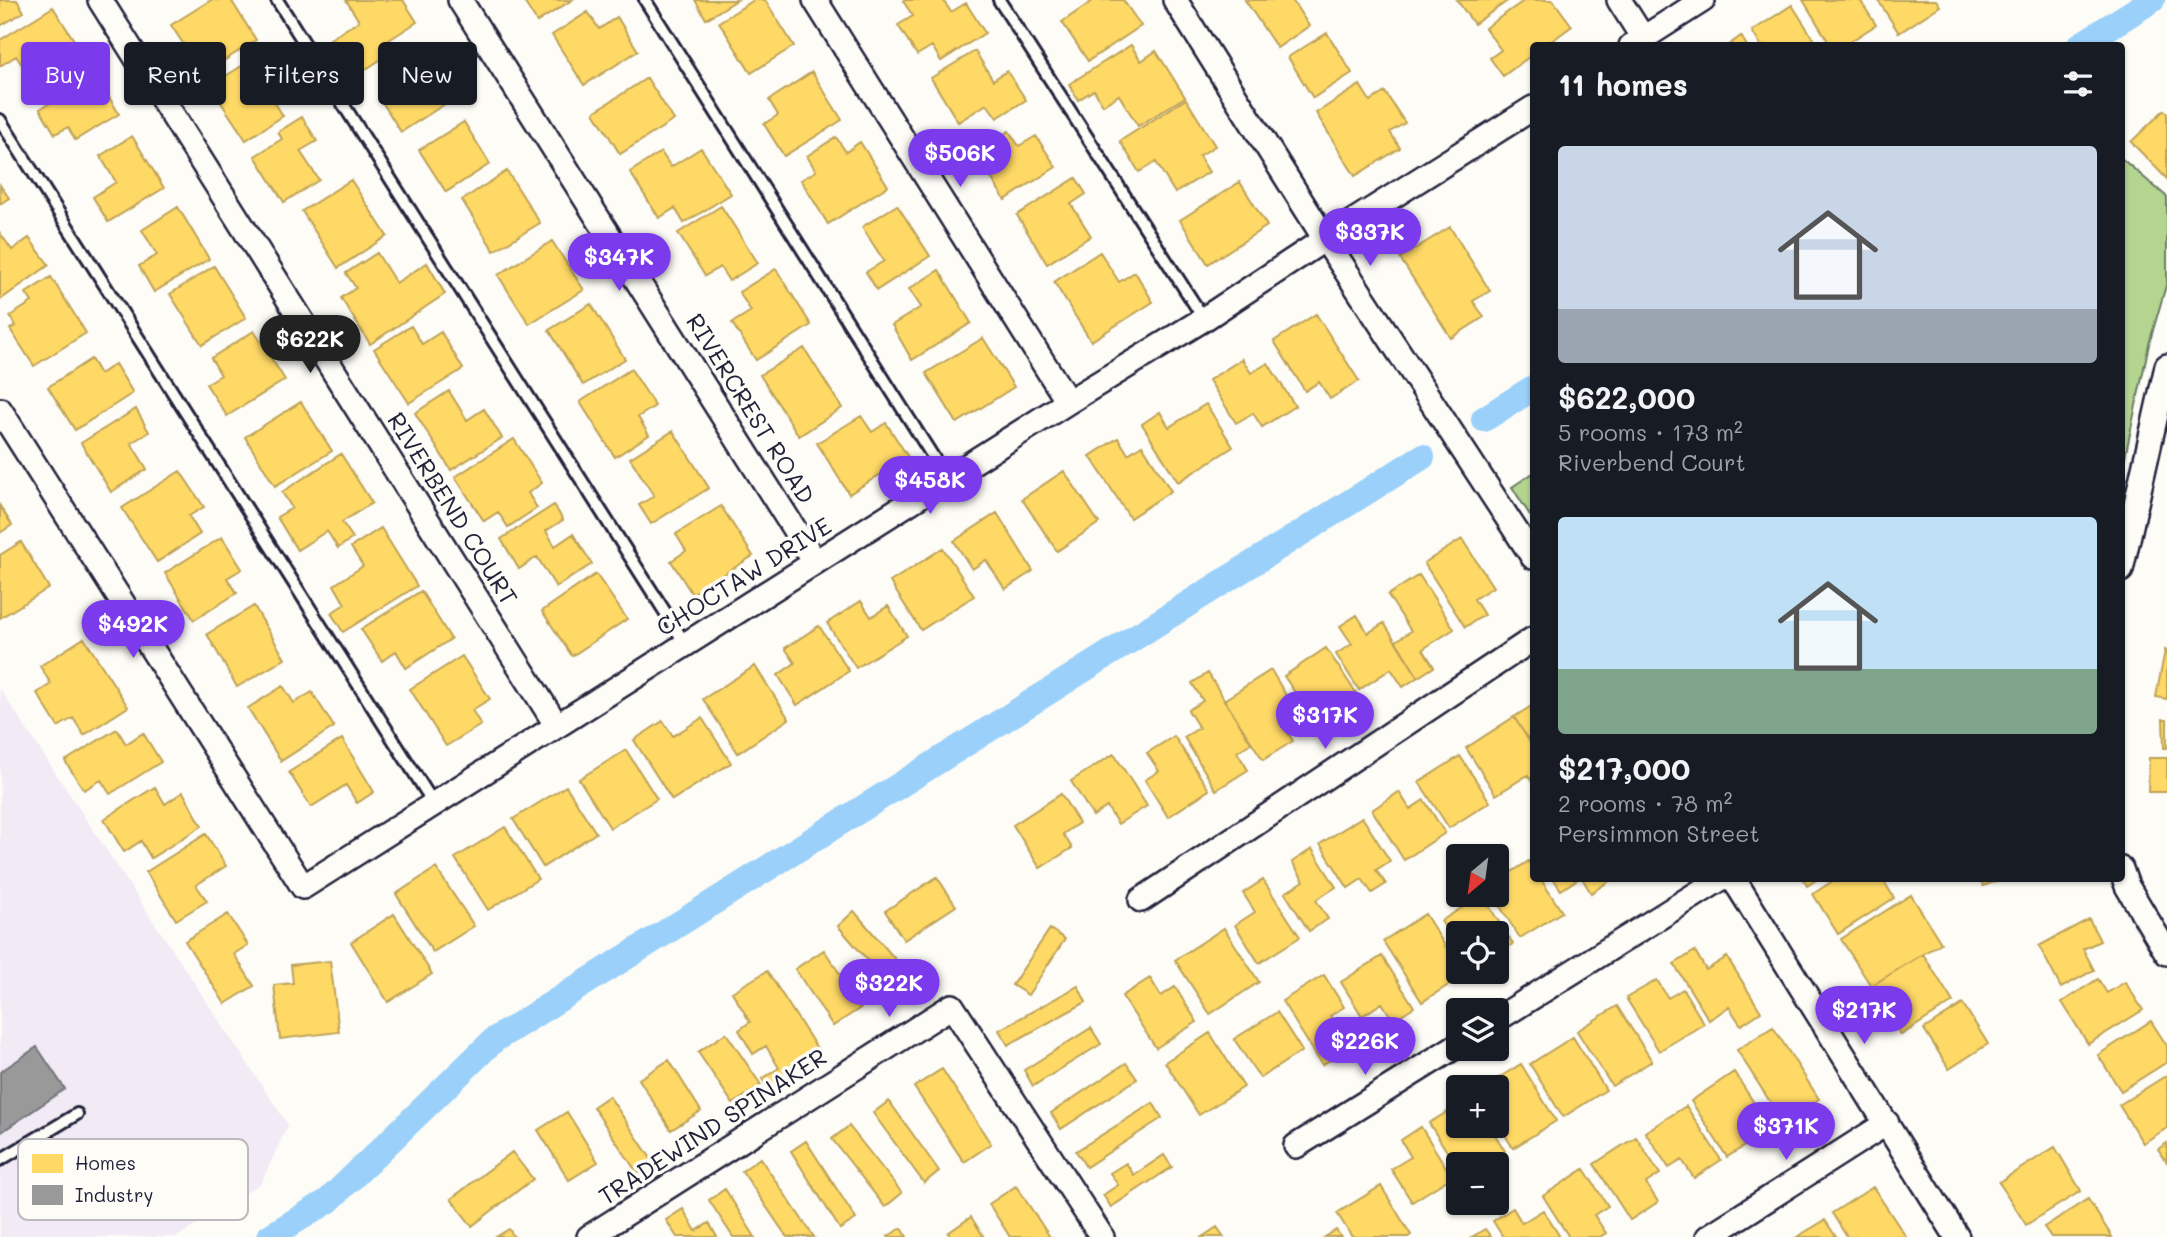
<!DOCTYPE html>
<meta charset="utf-8">
<style>
body{margin:0;font-family:Mali,sans-serif;background:#20242c;color:#f1f3f6;height:100vh;display:flex;flex-direction:column;font-size:26px;white-space:nowrap}
*{box-sizing:border-box;margin:0}
p{font-size:23px;color:#9ea1a6}
.icon{flex:none;width:38px;height:38px;fill:none;stroke:currentColor;stroke-width:2;stroke-linecap:round;stroke-linejoin:round}
.map{position:relative;flex:1;overflow:hidden}
.drawer{position:absolute;left:1530px;top:42px;width:595px;height:840px;display:flex;flex-direction:column;background:#171b24;border-radius:7px;box-shadow:0 2px 5px #0004}
.drawer>*{flex:none}
.banner{position:absolute;left:21px;top:42px;width:665px;height:63px;display:flex;gap:14px}
.needle{width:46px;rotate:209deg}
.fabs{position:absolute;left:1446px;top:844px;display:grid;gap:14px}
.fabs a{display:grid;place-items:center;width:63px;height:63px;border-radius:7px;background:#171b24;box-shadow:0 2px 5px #0004;font-size:35px}
.price{position:absolute;translate:-50% -60px;padding:0 16px;border-radius:24px;background:#7c3aed;color:#fff;font-size:23px;line-height:46px;filter:drop-shadow(0 2px 4px #0008)}
.price::after{content:'';position:absolute;left:50%;top:42px;width:21px;height:16px;margin-left:-10px;background:inherit;clip-path:polygon(0 0,100% 0,50% 100%)}
.price.selected{background:#222;color:#fff}
ul{padding:0;list-style:none}
li{display:grid;align-content:center;gap:14px;height:371px;padding:0 28px}
li span{display:grid;place-items:center;height:217px;border-radius:7px;color:#555}
li>.icon{margin-inline-start:auto}
span .icon{width:126px;height:126px;fill:#fffc;stroke-width:1}
li b{font-size:30px}
h2{display:flex;justify-content:space-between;align-items:center;height:84px;padding:0 28px;font-size:30px}
.chip{padding:0 24px;border-radius:7px;background:#171b24;box-shadow:0 2px 5px #0004;font-size:24px;line-height:63px}
.chip.selected{background:#7c3aed;color:#fff}
.map>svg:first-child{display:block}
.built{fill:#f2eaf5}
.green{fill:#b4d58f;stroke:#6b7c65;stroke-width:2}
.homes{fill:#ffd966;stroke:#bda259;stroke-width:2}
.industry{fill:#999;stroke:#75757d;stroke-width:2}
.lines{fill:none;stroke-linecap:round;stroke-linejoin:round}
.canal{stroke:#9ad0f9;stroke-width:26}
.lane-casing{stroke:#22223b;stroke-width:16}
.street-casing{stroke:#22223b;stroke-width:28}
.lane{stroke:#fdfcf7;stroke-width:10}
.street{stroke:#fdfcf7;stroke-width:23}
.labels{text-anchor:middle;stroke-width:7;stroke-linejoin:round;paint-order:stroke}
.street-label{font-size:24px;fill:#22223b;stroke:#fdfcf7}
.key{fill:#fdfcf7;stroke:#bbbbbf;stroke-width:2}
.key-label{font-size:19px;fill:#22223b}
</style>
<div class="map">
<svg width="2167" height="1237" viewBox="0 0 2167 1237">
<rect width="100%" height="100%" fill="#fdfcf7"/>
<filter id="ink" filterUnits="userSpaceOnUse"><feTurbulence type="fractalNoise" baseFrequency=".0143" numOctaves="2"/><feDisplacementMap in="SourceGraphic" scale="14" xChannelSelector="R" yChannelSelector="G"/><feConvolveMatrix kernelMatrix="1 2 1 2 8 2 1 2 1" color-interpolation-filters="sRGB"/></filter>
<g filter="url(#ink)">
<path class="built" d="M0,689L288,1125L261,1183L177,1237H0Z"/>
<path class="green" d="M2121,158L2167,197V282L2149,344L2121,476Z
M1533,473V520L1512,487Z"/>
<path class="homes" d="M0,0H17L24,12L0,26Z
M211,0H231L256,40L203,74L171,25Z
M346,0H403L417,22L386,42L392,52L354,77L330,39L359,21Z
M523,0H572L537,22Z
M695,0H737L706,19Z
M754,0H765L794,46L751,73L719,22Z
M905,0H943L951,12L966,3L985,33L941,61L932,46L917,55L898,25L913,16L903,1Z
M1094,0H1123L1141,26L1088,61L1062,22Z
M1245,0H1292L1309,26L1277,48Z
M1457,0H1509L1474,24Z
M1525,0H1553L1572,26L1545,46H1533V54L1503,76L1490,58L1501,50L1485,28Z
M1803,0H1860L1876,25L1843,46H1831Z
M1878,0H1936L1940,6L1899,33Z
M1792,5L1818,46H1761L1752,31Z
M53,7L77,45L29,75L16,56L0,66V40Z
M588,12L599,29L617,17L638,51L584,85L552,35Z
M1327,33L1352,73L1313,98L1288,57Z
M1741,36L1747,46H1727Z
M426,43L459,95L401,132L379,97L394,88L383,71Z
M1131,45L1141,61L1156,51L1185,97L1138,126L1119,95L1103,105L1094,90L1078,100L1069,84Z
M267,50L290,86L272,98L283,116L246,140L210,86Z
M975,51L993,80L1007,71L1026,100L997,118L987,104L958,122L931,78Z
M812,72L842,120L784,156L764,124L778,115L769,100Z
M96,75L119,114L75,140L68,127L55,134L40,109Z
M647,78L674,120L620,154L594,112Z
M1360,85L1370,101L1385,92L1405,123L1390,132L1400,148L1355,176L1316,113Z
M1186,99L1215,146L1199,156L1209,172L1175,193L1156,162L1139,172L1120,141Z
M2164,110L2167,113V179L2131,142Z
M302,117L317,141L300,151L319,180L284,202L255,156L282,139L278,132Z
M464,122L490,164L446,192L419,150Z
M1009,131L1019,146L1036,136L1056,167L1005,200L975,152Z
M132,136L164,188L108,222L93,197L116,182L100,156Z
M836,137L846,152L860,142L888,186L828,224L801,180L816,171L807,156Z
M701,148L731,194L684,223L675,208L659,218L630,172L661,152L671,167Z
M507,171L540,223L494,251L462,200Z
M1076,178L1086,194L1071,204L1091,236L1047,264L1017,215Z
M351,180L387,236L338,268L302,211Z
M1240,182L1267,226L1208,264L1180,220Z
M0,185L9,198L0,204Z
M897,205L930,256L877,290L866,272L884,261L862,227Z
M721,206L758,263L729,281L720,267L705,276L678,233Z
M178,207L209,259L154,292L139,266L157,255L142,230Z
M1450,227L1490,291L1473,301L1484,317L1451,338L1400,258Z
M0,233L12,250L29,238L49,265L0,300Z
M552,241L584,290L529,324L498,275Z
M1100,252L1119,282L1135,272L1153,302L1091,341L1054,282Z
M377,253L396,283L427,263L445,294L370,344L341,298L356,288L346,273Z
M214,266L246,318L202,345L170,294Z
M776,269L811,325L756,360L732,323L751,311L739,292Z
M939,270L971,323L912,360L892,325L921,307L909,289Z
M51,277L86,333L34,366L10,329L15,326L10,316L32,302L26,293Z
M591,304L625,359L583,385L549,330Z
M1316,314L1359,381L1330,399L1319,382L1305,391L1274,341Z
M411,326L422,344L441,332L463,369L409,403L374,349Z
M254,331L285,380L227,416L206,384L221,375L211,358Z
M983,338L1014,387L957,423L926,373Z
M804,348L842,408L799,436L760,375Z
M91,359L100,374L115,364L133,393L75,430L48,387Z
M1242,359L1251,373L1268,363L1295,406L1262,427L1253,413L1236,423L1209,380Z
M631,369L655,406L638,417L649,435L615,457L580,402Z
M449,391L467,420L484,409L502,438L451,470L415,413Z
M301,402L332,451L275,486L245,437Z
M1206,404L1233,447L1178,482L1142,424L1160,412L1169,427Z
M136,409L149,432L131,443L147,469L111,492L81,443Z
M861,416L872,432L886,423L908,457L849,494L817,443Z
M673,431L709,488L651,524L639,505L654,496L630,458Z
M1118,438L1128,454L1142,445L1171,491L1130,518L1090,456Z
M514,439L542,483L528,493L537,508L508,527L498,512L484,521L455,477Z
M341,454L372,503L342,522L353,538L338,548L327,531L297,550L277,517L292,508L282,492Z
M180,471L204,507L189,516L200,534L157,562L122,508Z
M1064,471L1099,523L1057,551L1022,499Z
M554,505L563,520L546,531L555,546L573,534L592,564L556,587L537,557L519,569L501,539Z
M0,506L12,525L0,533Z
M721,506L753,556L692,594L671,561L686,551L676,534Z
M997,513L1033,571L1005,589L986,560L972,569L954,541Z
M381,528L417,586L343,632L331,613L345,604L334,585L363,566L351,547Z
M222,537L242,569L227,578L237,593L194,620L165,573Z
M1462,539L1493,587L1474,599L1484,615L1465,627L1424,563Z
M21,542L49,588L0,618V555Z
M943,548L974,596L921,630L890,582Z
M596,574L627,619L572,656L542,611Z
M1419,575L1454,629L1423,649L1434,667L1418,677L1396,641L1411,631L1388,595Z
M421,591L451,639L406,668L396,651L382,661L361,629Z
M861,601L871,617L888,606L907,636L856,668L827,623Z
M254,606L285,659L237,687L207,634Z
M1357,615L1368,633L1384,623L1418,677L1403,687L1391,669L1359,690L1336,654L1352,644L1340,626Z
M819,626L849,671L797,705L778,675L795,663L785,648Z
M84,638L128,707L84,735L73,718L58,727L37,693L51,684L40,666Z
M1326,648L1358,696L1316,724L1284,676Z
M2165,650L2167,651V699L2156,697Z
M462,656L490,699L472,710L481,725L446,746L410,689Z
M755,666L789,719L738,753L703,699Z
M1271,670L1297,714L1282,723L1293,741L1263,760L1224,700Z
M1208,673L1251,743L1237,752L1248,770L1216,790L1184,737L1199,728L1188,710L1203,701L1192,683Z
M283,686L294,703L312,692L334,727L281,761L248,708Z
M1533,705V747L1514,717Z
M1514,717L1533,747V783L1528,775L1496,795L1466,748Z
M702,718L731,763L672,800L634,740L663,721L673,736Z
M2163,719H2167V748H2164Z
M117,729L126,744L143,733L161,762L110,794L101,780L84,790L65,761Z
M1174,736L1209,790L1168,817L1145,780L1159,771L1147,753Z
M342,739L374,792L357,803L346,785L311,807L289,772Z
M626,750L657,799L610,828L579,779Z
M1114,754L1147,806L1118,824L1107,807L1093,816L1071,781Z
M1460,756L1490,802L1449,828L1419,782Z
M2149,758H2167V792H2148Z
M566,786L596,833L543,867L513,819Z
M155,787L165,804L183,792L202,826L151,858L141,841L124,852L104,819Z
M1399,792L1410,809L1424,800L1445,833L1404,860L1372,810Z
M1061,794L1079,823L1063,834L1072,848L1040,868L1013,825Z
M1362,817L1390,861L1376,870L1386,884L1372,893L1362,879L1348,888L1320,844Z
M505,827L538,879L488,910L455,858Z
M206,834L226,866L196,885L207,901L176,920L146,872Z
M1312,849L1336,887L1316,900L1328,919L1309,931L1285,893L1304,881L1292,862Z
M1529,861L1533,868V878H1540L1562,912L1520,938L1492,894H1496V882Z
M436,868L474,926L433,952L396,894Z
M937,877L956,906L904,940L885,911Z
M1553,878H1579L1561,890Z
M1582,878H1611V880L1591,893Z
M1803,878H1819L1807,886Z
M1837,878H1882L1894,898L1838,934L1813,894Z
M1980,878H2006L1983,886Z
M1263,880L1300,937L1259,963L1235,925L1255,912L1243,893Z
M1482,895L1513,944L1496,954V933H1458V947L1441,921Z
M1911,895L1941,943L1871,986L1841,939Z
M854,911L912,979L896,993L838,926Z
M228,914L248,945L234,954L254,986L225,1004L185,941Z
M394,914L432,974L388,1002L351,942Z
M1425,914L1458,966V971H1461L1464,975L1422,1002L1383,941Z
M2089,919L2100,941L2083,949L2094,970L2061,988L2039,946Z
M1224,928L1259,982L1210,1014L1175,960Z
M1050,929L1065,939L1028,995L1012,985Z
M824,950L862,1007L833,1026L795,969Z
M1695,951L1706,970L1727,957L1761,1012L1741,1025L1729,1007L1709,1020L1674,964Z
M1923,954L1953,1002L1901,1035L1871,986Z
M1382,956L1414,1007L1393,1020L1382,1003L1362,1016L1341,982Z
M330,961L339,1032L280,1039L274,985L293,983L291,965Z
M767,971L818,1050L788,1069L794,1079L772,1094L762,1079L779,1068L766,1046L753,1054L739,1030L750,1022L732,992Z
M1324,975L1344,1007L1330,1016L1350,1048L1322,1065L1282,1001Z
M1150,978L1161,996L1175,987L1197,1022L1156,1048L1122,996Z
M2098,979L2107,993L2125,982L2143,1010L2088,1044L2062,1002Z
M1657,980L1668,998L1683,989L1704,1024L1659,1051L1626,998Z
M1078,986L1086,1002L1008,1045L999,1030Z
M1963,1004L1988,1044L1949,1069L1924,1029Z
M1617,1006L1652,1061L1612,1086L1577,1031Z
M1277,1012L1302,1051L1260,1078L1234,1039Z
M2151,1021L2167,1046V1062L2121,1091L2098,1055Z
M1773,1027L1819,1099L1783,1122L1737,1050Z
M1091,1028L1101,1044L1033,1086L1024,1070Z
M726,1033L761,1085L733,1104L698,1052Z
M1210,1033L1244,1087L1199,1115L1165,1062Z
M1573,1037L1606,1090L1563,1117L1530,1064Z
M669,1060L701,1111L671,1130L639,1079Z
M1126,1063L1137,1079L1061,1129L1051,1113Z
M1521,1064L1556,1121L1513,1148L1496,1120V1106L1504,1101L1492,1082Z
M942,1069L991,1144L964,1162L914,1087Z
M1734,1072L1771,1129L1727,1157L1691,1101Z
M2167,1075V1128L2143,1143L2119,1105Z
M609,1096L654,1163L638,1174L593,1107Z
M889,1101L939,1171L924,1183L873,1113Z
M1153,1103L1162,1118L1086,1167L1076,1151Z
M1457,1106L1458,1125H1489L1505,1151L1486,1164H1458V1169L1429,1123Z
M1686,1106L1721,1160L1694,1178L1682,1160L1669,1168L1645,1132Z
M567,1112L598,1162L569,1180L538,1130Z
M849,1126L902,1193L885,1207L832,1139Z
M1421,1127L1452,1177L1412,1202L1391,1169L1411,1157L1401,1140Z
M1636,1137L1660,1174L1646,1183L1658,1202L1630,1220L1594,1164Z
M806,1141L856,1219L840,1229L791,1151Z
M2167,1143V1162L2158,1149Z
M2055,1147L2081,1191L2026,1225L1999,1182Z
M512,1152L533,1179L472,1226L451,1199Z
M1164,1155L1172,1167L1111,1207L1103,1195L1118,1185L1110,1173L1126,1163L1134,1175Z
M760,1158L814,1237H787L742,1171Z
M1584,1169L1608,1206L1594,1215L1606,1233L1600,1237H1569L1543,1196Z
M1016,1186L1050,1237H1010L989,1204Z
M1381,1186L1411,1235L1408,1237H1352L1337,1213Z
M1873,1187L1906,1237H1847L1832,1213Z
M725,1189L755,1237H733L709,1200Z
M2088,1199L2112,1237H2051L2044,1227Z
M1513,1208L1522,1223L1543,1210L1560,1237H1503L1493,1221Z
M683,1209L696,1231L709,1223L717,1237H677L666,1220Z
M971,1217L984,1237H951L948,1233Z
M1825,1220L1836,1237H1797Z
M1217,1227L1224,1237H1202Z
M902,1228L907,1237H888V1236Z
M509,1229L514,1237H496Z
M1485,1229L1491,1237H1472Z
M1336,1230L1341,1237H1325Z"/>
<path class="industry" d="M37,1047L65,1089L0,1133V1072Z"/>
<g class="lines">
<path class="canal" d="M2079,46L2152,0
M1484,419L1533,388
M269,1237L328,1201L494,1040L1422,457"/>
<g class="lane-casing">
<path id="lane" d="M277,0L686,645
M645,0L947,479
M999,0L1204,319
M0,120L434,804
M0,1160L77,1114"/>
</g>
<g class="street-casing">
<path id="street" d="M100,0L557,726
M460,0L815,562
M815,0L1068,402
M1175,0L1325,239L1533,557
M1619,0L1643,38
M1631,46L1703,0
M0,410L303,887L1068,402L1204,319L1325,239L1533,108
M2121,570L2167,366
M2121,869L2127,886L2167,953
M1733,878L1957,1237
M1141,900L1533,639
M1496,1020L1722,878
M1296,1146L1458,1045
M589,1237L952,1006L1102,1237
M1708,1237L1887,1123"/>
</g>
<use href="#lane" class="lane"/>
<use href="#street" class="street"/>
</g>
</g>
<g class="labels">
<g class="street-label">
<text transform="translate(750 409) rotate(58)" y="8">RIVERCREST ROAD</text>
<text transform="translate(452 509) rotate(58)" y="8">RIVERBEND COURT</text>
<text transform="translate(744 577) rotate(-32)" y="8">CHOCTAW DRIVE</text>
<text transform="translate(713 1127) rotate(-33)" y="8">TRADEWIND SPINAKER</text>
</g>
</g>
<rect x="18" y="1139" width="230" height="81" rx="10" class="key"/>
<rect x="32" y="1154" width="31" height="19" fill="#ffd966"/>
<rect x="32" y="1185" width="31" height="20" fill="#999"/>
<g class="key-label">
<text x="75" y="1170">Homes</text>
<text x="75" y="1202">Industry</text>
</g>
</svg>
<div class="fabs">
<a><svg class="needle" viewBox="-14 -14 28 28"><path d="M0-13l5 13h-10z" fill="#e53935"/><path d="M0 13l5-13h-10z" fill="#9ea1a6"/></svg></a>
<a><svg class="icon" aria-label="locate" viewBox="0 0 24 24"><circle cx="12" cy="12" r="6"/><path d="M12 2v4M12 18v4M2 12h4M18 12h4"/></svg></a>
<a><svg class="icon" aria-label="layers" viewBox="0 0 24 24"><path d="M12 4l9 5-9 5-9-5zM3 14l9 5 9-5"/></svg></a>
<a>+</a>
<a>−</a>
</div>
<b class="price" style="left:960px;top:189px">$506K</b>
<b class="price" style="left:1370px;top:268px">$337K</b>
<b class="price" style="left:619px;top:293px">$347K</b>
<b class="price selected" style="left:310px;top:375px">$622K</b>
<b class="price" style="left:930px;top:516px">$458K</b>
<b class="price" style="left:133px;top:660px">$492K</b>
<b class="price" style="left:1325px;top:751px">$317K</b>
<b class="price" style="left:889px;top:1019px">$322K</b>
<b class="price" style="left:1864px;top:1046px">$217K</b>
<b class="price" style="left:1365px;top:1077px">$226K</b>
<b class="price" style="left:1786px;top:1162px">$371K</b>
<div class="banner">
<a class="chip selected">Buy</a>
<a class="chip">Rent</a>
<a class="chip">Filters</a>
<a class="chip">New</a>
</div>
<section class="drawer">
<h2>11 homes<svg class="icon" aria-label="filters" viewBox="0 0 24 24"><path d="M4 7h16M4 17h16"/><circle cx="9" cy="7" r="2"/><circle cx="15" cy="17" r="2"/></svg></h2>
<ul>
<li><span style="background:linear-gradient(#c9d6e8 75%,#9aa5b1 0)"><svg class="icon" aria-label="home" viewBox="0 0 24 24"><path d="M3 11l9-7 9 7M6 9v11h12V9"/></svg></span><div><b>$622,000</b><p>5 rooms · 173 m²</p><p>Riverbend Court</p></div></li>
<li><span style="background:linear-gradient(#bfe0f5 70%,#7fa58c 0)"><svg class="icon" aria-label="home" viewBox="0 0 24 24"><path d="M3 11l9-7 9 7M6 9v11h12V9"/></svg></span><div><b>$217,000</b><p>2 rooms · 78 m²</p><p>Persimmon Street</p></div></li>
</ul>
</section>
</div>
